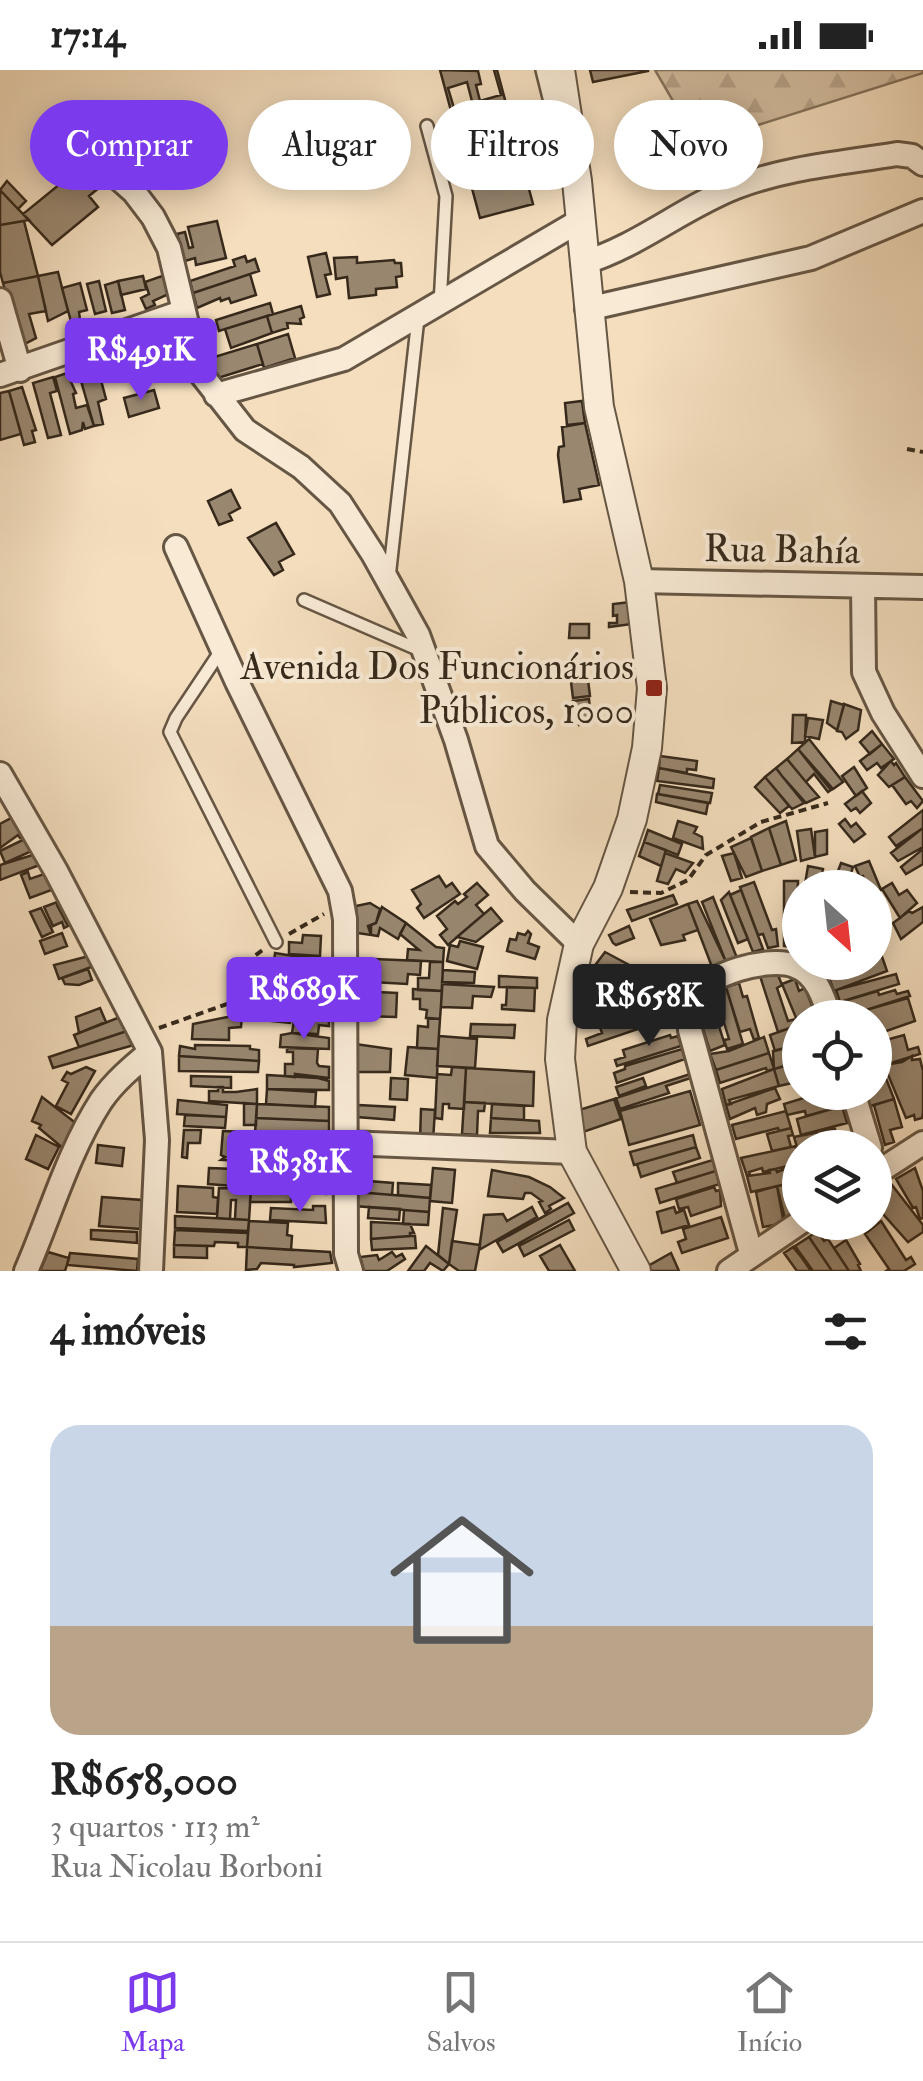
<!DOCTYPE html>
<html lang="pt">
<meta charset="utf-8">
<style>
body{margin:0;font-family:"IM FELL Double Pica",serif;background:#f6f6f6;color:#222;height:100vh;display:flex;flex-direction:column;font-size:38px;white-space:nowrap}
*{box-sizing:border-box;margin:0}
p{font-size:32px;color:#767676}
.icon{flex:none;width:55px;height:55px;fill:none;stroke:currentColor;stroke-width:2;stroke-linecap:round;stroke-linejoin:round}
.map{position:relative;height:1201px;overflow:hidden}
.drawer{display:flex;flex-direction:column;background:#fff;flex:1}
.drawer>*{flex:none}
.guide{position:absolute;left:30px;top:30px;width:865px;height:90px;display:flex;gap:20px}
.needle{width:65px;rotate:153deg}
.buttons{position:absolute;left:782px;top:800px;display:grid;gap:20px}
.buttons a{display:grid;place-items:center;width:110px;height:110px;border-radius:50%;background:#fff;box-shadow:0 5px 25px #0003;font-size:50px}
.price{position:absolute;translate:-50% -85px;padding:0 22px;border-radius:10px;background:#7c3aed;color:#fff;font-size:32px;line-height:65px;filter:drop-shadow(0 2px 5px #0008)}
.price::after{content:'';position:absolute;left:50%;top:60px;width:30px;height:22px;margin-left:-15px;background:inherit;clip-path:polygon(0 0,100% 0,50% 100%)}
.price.current{background:#222;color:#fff}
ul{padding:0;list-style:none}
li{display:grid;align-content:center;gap:20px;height:530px;padding:0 50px}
li span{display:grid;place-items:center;height:310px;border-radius:30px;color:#555}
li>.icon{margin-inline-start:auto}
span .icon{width:180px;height:180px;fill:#fffc;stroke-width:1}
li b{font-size:42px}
h2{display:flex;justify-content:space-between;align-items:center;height:120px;padding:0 50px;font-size:42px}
.tag{padding:0 35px;border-radius:45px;background:#fff;box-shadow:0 5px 25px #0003;font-size:35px;line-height:90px}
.tag.current{background:#7c3aed;color:#fff}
.status{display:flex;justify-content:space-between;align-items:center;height:70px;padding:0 50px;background:#fff;direction:ltr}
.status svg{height:28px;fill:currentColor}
.tab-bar{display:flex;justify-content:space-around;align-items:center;height:140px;border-top:2px solid #e0e0e0;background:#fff;font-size:28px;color:#767676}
.tab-bar a{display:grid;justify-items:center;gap:5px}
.tab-bar .current{color:#7c3aed}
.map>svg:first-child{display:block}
.forest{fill:url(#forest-firs);stroke:#85745e;stroke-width:2.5}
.building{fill:#998770;stroke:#36291b;stroke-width:2.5;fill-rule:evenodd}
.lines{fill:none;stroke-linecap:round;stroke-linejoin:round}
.service-casing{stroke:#665644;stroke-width:16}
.minor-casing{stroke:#665644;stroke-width:28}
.tertiary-casing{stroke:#665644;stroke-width:32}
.path{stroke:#36291b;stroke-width:4;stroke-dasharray:8 5;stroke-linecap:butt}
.service{stroke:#f8ead5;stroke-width:11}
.minor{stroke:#f8ead5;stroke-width:22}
.tertiary{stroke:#f8ead5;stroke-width:28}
.poi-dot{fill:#8f2418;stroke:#f8ead5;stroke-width:4}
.labels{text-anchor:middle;stroke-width:8;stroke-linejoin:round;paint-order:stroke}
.street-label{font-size:38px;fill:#36291b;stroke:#f8ead5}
.poi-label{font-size:38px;fill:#36291b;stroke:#f8ead5;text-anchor:end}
</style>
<div class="status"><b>17:14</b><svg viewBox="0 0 49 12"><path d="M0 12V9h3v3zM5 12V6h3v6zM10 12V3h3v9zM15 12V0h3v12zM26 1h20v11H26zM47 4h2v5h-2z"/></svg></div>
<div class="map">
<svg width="923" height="1201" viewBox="0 0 923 1201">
<defs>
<pattern id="forest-firs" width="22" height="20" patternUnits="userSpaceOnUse" patternTransform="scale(2.5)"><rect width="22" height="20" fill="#d4bfa2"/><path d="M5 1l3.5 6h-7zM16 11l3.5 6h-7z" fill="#b7a48b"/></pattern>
</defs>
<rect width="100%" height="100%" fill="#f4debe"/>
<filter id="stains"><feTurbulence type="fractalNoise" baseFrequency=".002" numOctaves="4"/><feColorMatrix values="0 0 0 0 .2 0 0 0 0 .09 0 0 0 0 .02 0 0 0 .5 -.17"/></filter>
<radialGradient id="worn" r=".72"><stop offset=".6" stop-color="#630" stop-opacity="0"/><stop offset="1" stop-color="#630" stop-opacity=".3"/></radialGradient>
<path class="forest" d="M655,0H923V3L698,74Z"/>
<path class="building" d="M440,0L478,1L481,14L476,15L480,31L501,25L494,0H497L533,134L480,148ZM467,12L475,43L457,48L448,18ZM492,52L508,110L499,112L484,54Z
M590,0H648V1L593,12Z
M542,67H553L556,78L548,80L552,94L531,100L523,73Z
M87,101L100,117L89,126L98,137L52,175L23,144L71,105L75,111Z
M7,111L26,131L18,139L0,120Z
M0,120L18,139L29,150L0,155Z
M24,151L38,206L3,213L0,202V155Z
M217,151L226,188L196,195L195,188L185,191L177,164L185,162L189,178L193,177L188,157Z
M326,183L331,204L325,205L330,224L317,227L308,187Z
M245,186L247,192L255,189L259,201L193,223L190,211L235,196L233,190Z
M357,187V193L394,190L395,193H401L402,206L396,207L397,217L376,219V225L349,228L347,207L336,209L334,188Z
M58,202L68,241L48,251L38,206Z
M250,204L256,225L231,233L229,228L221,231L220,228L197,238L193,223Z
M38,206L46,241L29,244L36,268L21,276L3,213Z
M143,206L146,219L121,225L118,211Z
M162,206L171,223L153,231L155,235L146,239L141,228L149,224L145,212Z
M99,211L106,241L95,244L87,214Z
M118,211L125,240L112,243L105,215Z
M80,213L87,240L79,242L81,257L73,259L62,218Z
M270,233L273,244L219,261L216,250Z
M301,236L304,247L300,249L301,254L287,253L288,258L272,263L267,246Z
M267,246L272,263L231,278L225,259Z
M288,264L295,288L264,298L257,274Z
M257,274L263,294L218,308L211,288Z
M98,299L106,329L98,332L103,354L94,356L79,304Z
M67,303L76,323L73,324L76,338L87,335L94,356L85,359L83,352L82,360L70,364L55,307Z
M53,307L57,321L50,323L61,365L48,368L33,313Z
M22,317L36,360L32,361L35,372L24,375L9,321Z
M154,320L159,338L129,347L124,328Z
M9,321L21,364L0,370V323Z
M582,331L585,353L567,355L565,333Z
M585,353L599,415L579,419L581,429L564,432L558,385L559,377L564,376L562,357Z
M231,420L240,438L229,444L232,450L219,455L208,431Z
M276,453L294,484L279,492L283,500L274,505L248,468Z
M631,532L632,554L609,557V553H617V545L613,546V534Z
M570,554H589V568H569Z
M588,610L590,626L573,628L571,612Z
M589,629L591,652L579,655L573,631Z
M831,631L844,635L837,660L827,653Z
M844,634L861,640L858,660L846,669L842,662L837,661Z
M793,645H806L805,672L792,673Z
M808,648L823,650L819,669L805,666Z
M872,661L882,674L870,684L860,672Z
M809,669L843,712L833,719L798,679Z
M882,674L894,689L881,698L877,693L867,700L860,691Z
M798,679L809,693L831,720L828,722L814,704L806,712L787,689Z
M660,686L697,691L696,700L687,699V703L659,698Z
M787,689L806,712L819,727L806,733L782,706L776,698Z
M891,691L894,695L896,693L905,707L889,717L878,705Z
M854,697L867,718L856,726L842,706Z
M659,698L714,709L713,718L657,711Z
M776,698L782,706L804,733L792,739L765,707Z
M765,707L789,736L780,743L755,717Z
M905,707L923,731L917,738L911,731L906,734L892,715Z
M660,715L712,723L710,733L658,724Z
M862,721L871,733L860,743L856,738L851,741L845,734Z
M657,724L708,733L706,744L656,732Z
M923,740V758L896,776L889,767Z
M15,746L26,765L20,768L18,765L0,778V754Z
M845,749L851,757L856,753L865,764L854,772L839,754Z
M678,751L697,757L694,763L702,767L703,779L673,768Z
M786,751L796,790L781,795L769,758Z
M769,758L781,795L762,801L751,767Z
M923,758V777L898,791L891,783Z
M811,759L815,787L801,791L797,761Z
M648,760L682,774L678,785L644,772Z
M827,760V784L815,787V762Z
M27,768L34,780L5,793L0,781Z
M751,768L762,801L746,807L731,777Z
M644,772L666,780L661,796L639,786Z
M923,779V794L906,804L901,797Z
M665,783L693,793L685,803L676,799L668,814L657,811Z
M734,783L742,808L731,811L722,786Z
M36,784L42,794L0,810V795Z
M869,791L881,820L875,822V818H868L863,806L860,807L855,796Z
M841,793L853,797L846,818L823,814L825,806L835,809Z
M808,796L823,799L820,818H807L805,814Z
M28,802L30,809L47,803L54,819L30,828L21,805Z
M439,806L446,817L452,813L460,824L424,848L417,838L421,834L412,820Z
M784,811H798L796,878L784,876Z
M754,812L772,860L776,859L778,876L768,878L763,864L758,865L740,817Z
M477,813L488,825L476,835L484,844L448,875L440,865L447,859L437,846L455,831L458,834L467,827L464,824Z
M892,813L899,825L907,820L917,833L900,848L882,819Z
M741,820L763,879L753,882L730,825Z
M729,822L748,869L738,873L721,830Z
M673,825L677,834L632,851L627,840Z
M713,827L737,888L726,892L702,832Z
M60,831L57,835L68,856L64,858L62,852L53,856L44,837Z
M697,831L726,892L712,897L688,834Z
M370,833L380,839L376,853L368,856L371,865L357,863L356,836Z
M688,834L698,860L683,865L685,870L661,875L650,849Z
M382,837L406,853L398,869L380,858L378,866L371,865V855L376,853Z
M923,837V852L901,869L893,853L909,841L912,843Z
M41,838L53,862L42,867L30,842Z
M491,838L502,851L476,872L457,867Z
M406,853L436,877L444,878L443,892L407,890L408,879L419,880L400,864Z
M629,856L634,868L616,875L613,873L609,865Z
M528,861L531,864L528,873L539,877L535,889L507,881L510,869L516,870L518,863L525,865Z
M62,863L67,876L45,884L40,871Z
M303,865L321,866L320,886L289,884V872L302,873Z
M460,871L483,877L477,899L447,891L450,875L458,877Z
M879,878L887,901L834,921L828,905L830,902L846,903L843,892H875V879Z
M605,882L650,906L617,928L619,931L611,936L615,946L598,952L587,906Z
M275,883L318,890L317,902L327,903V913L272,909Z
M89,886L94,896L59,909L54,895Z
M374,889L421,891L420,905L408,904L407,914L372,912Z
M430,892H443L442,921L418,920V908H429Z
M88,899L92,910L79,915L65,914L62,908Z
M443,900L475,902L474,913L442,912Z
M776,900L782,915L777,918L788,951L796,949L799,955L778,962L760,906Z
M896,904L899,914L840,932L836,920Z
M499,906L537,908V918L499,917Z
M272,909L304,911L303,923L293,922L292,926L279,925V921L271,920Z
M795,909L799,921L805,918L817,948H800L799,955L782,914Z
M665,913L683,922L679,945L588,976L586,969L602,963L598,952L634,940L630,928L659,919L658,916Z
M739,913L743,927L747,926L759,968L754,970L750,959L740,962L726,917Z
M442,914L494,917L491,927L473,926L472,938L441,937Z
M507,917L535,918L534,941L502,939V935H506Z
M726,917L743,974L727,979L724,970L729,969L719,936L709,923Z
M413,919L442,921L440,949L426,948L427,940L420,939V929H413Z
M895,920L897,924L908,921L910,926L841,948L837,933L878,921L879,925Z
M377,922L397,923L396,947L362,946V935L376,936Z
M908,928L915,951L875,965V948H869L866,940Z
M262,935L291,942L290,953L261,950Z
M100,938L106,952L79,963L76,947Z
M714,941L725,975L710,981L699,946Z
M242,944L241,957L229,958V970L192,969L193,954Z
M295,944L329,947V956L319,955L318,964L292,963Z
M120,947L127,961L79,977L74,965Z
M428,948L440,949L438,979L417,978L418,956L428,957Z
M471,954L515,955L514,968L470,966Z
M799,955L800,974L775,981L770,965Z
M127,961L134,975L53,998L49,987Z
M292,963L329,968V979L280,977L281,965Z
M670,965L671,968L678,966L681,976L617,996L615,990L625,987L623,980Z
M904,965L908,980L918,977L920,984L875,998V973Z
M439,966L477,969L475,998L437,996Z
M764,967L769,983L716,1000L710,984L729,981Z
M355,974L391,979L390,1002H354Z
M800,974V987L793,989L795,993L774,999L773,981Z
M195,975L250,976V979L259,980V991L179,986L180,976L195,979Z
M408,977L438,979L437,1008L405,1005Z
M287,978L318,979L317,993L319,996L329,997V1008L295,1004V1007L285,1006V994H293V982H287Z
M682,979L685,989L617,1013L614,1003L625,999V996Z
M769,983L774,999L767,1001L766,998L720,1013L716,1000Z
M179,986L259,991L258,1002L179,1001Z
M912,986V990L920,989L923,1001V1043L922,1048L915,1050L914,1045L906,1048L884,995L902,992Z
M800,992V1004L794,1006L796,1012L779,1016L774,999Z
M86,997L95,1001L71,1044L56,1036L68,1013L62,1010L67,1002L71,1004Z
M452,997L466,998L464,1039L449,1038V1034H443L442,1049L435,1048L437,1004L451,1005Z
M466,998L534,1002L533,1036L464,1032Z
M882,998L894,1029L867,1037L863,1022H875V1000Z
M774,999L779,1016L729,1030L731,1034L726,1035L722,1019Z
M690,1004L691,1008L666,1016L669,1023L620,1039L616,1028Z
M267,1005L318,1008L329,1011V1020L267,1019Z
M191,1006L231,1007V1018L191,1016Z
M391,1008L408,1009L407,1030L390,1029Z
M643,1008L646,1016L619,1026L616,1017Z
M218,1017H223V1022H236L257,1019V1034L209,1031V1021H218Z
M775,1018L780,1029L767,1034L766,1042L757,1045L755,1038L730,1049L726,1035Z
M267,1019L316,1022L315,1037L266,1034Z
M690,1021L700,1055L629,1075L620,1041Z
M823,1022H838L839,1028L830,1030L832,1039L806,1046L805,1041L787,1045L784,1034Z
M42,1027L77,1054L64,1079L39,1058L41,1055L32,1051Z
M614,1029L621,1049L583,1062L576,1041Z
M894,1029L902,1057L890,1060L894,1072L885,1075L874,1035Z
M178,1030L227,1035L226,1047L177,1044Z
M464,1032L485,1033L484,1041H478L477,1065L462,1064Z
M244,1033L257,1034L256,1055H244Z
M257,1034L329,1037V1051L256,1048Z
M492,1034L524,1036V1050L491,1048Z
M358,1035L395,1037L394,1050L357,1047Z
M842,1036L847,1053L801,1065L797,1049Z
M421,1039L435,1040L433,1071L420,1070Z
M786,1041L791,1058L779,1061L778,1058L736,1069L732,1055Z
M185,1045L226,1047L225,1058L184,1056Z
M256,1048L329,1051V1065L255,1063Z
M491,1048L539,1051L540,1063H490Z
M791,1058L793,1065L788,1066L791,1077L772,1081L767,1064Z
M835,1059L839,1072L817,1078H800V1087L794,1067Z
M184,1060H201L200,1073H188L187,1088L182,1087Z
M223,1061L248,1062L246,1091L221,1090L225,1087L221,1085Z
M255,1063H263V1068L285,1069L284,1093L253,1091Z
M36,1065L59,1077L48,1099L26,1089Z
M693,1065L696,1077L634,1095L630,1082Z
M98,1075L124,1078L122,1096L96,1093Z
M796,1076L800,1093L763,1102L762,1098L749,1102L750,1105L747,1106L741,1088Z
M696,1077L700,1088L641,1107L637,1094Z
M716,1089L719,1100L677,1113L673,1102Z
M253,1091L328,1095L326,1124L251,1119Z
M800,1093V1111L751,1122L747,1106L770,1103L769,1100L776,1099L777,1102Z
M209,1098L235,1099L234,1116L208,1114Z
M433,1098L455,1100L452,1133L430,1131Z
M915,1098L923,1121V1148L920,1149L916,1137L913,1138L896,1109Z
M492,1100L529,1107L550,1117L564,1128L549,1136L551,1139L545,1143L539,1132L542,1131L531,1123H525L523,1129L488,1126Z
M719,1100L723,1113L660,1133L656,1119Z
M356,1110L393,1113L392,1125L356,1122Z
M398,1113L431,1115L430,1128L398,1125Z
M800,1113V1135L792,1137L795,1147L786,1153L777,1116Z
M892,1115L923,1155V1162L908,1172L875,1135V1127Z
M178,1116L213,1118V1127L218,1128L217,1144L177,1142Z
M777,1116L784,1154L774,1160V1155L763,1157L756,1122Z
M714,1117L716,1121L720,1120L721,1136L691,1146L688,1137L679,1139L676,1129Z
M219,1118L251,1119L249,1150L235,1149L236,1130H231L230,1149L217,1148Z
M251,1119L291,1121V1132H250Z
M356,1122L430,1128L429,1142L355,1136Z
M102,1127L142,1130L140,1159L99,1156Z
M568,1133L574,1143L503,1182L497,1172Z
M313,1136H325L326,1153L270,1150L271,1138L313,1140Z
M369,1137L400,1139L399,1150L368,1148Z
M532,1137L537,1147L479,1180L484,1145L503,1144L507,1151Z
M674,1137L676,1143L684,1140L689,1155L662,1163L657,1142Z
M443,1138L457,1140L449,1194L438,1185Z
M404,1140L429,1142L428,1155L403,1154Z
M175,1146L249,1150L248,1161L175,1158Z
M721,1147L728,1168L682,1183L678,1172L686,1169L683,1159Z
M569,1150L574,1160L524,1186L519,1176Z
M249,1151L288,1153L287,1165L292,1166L291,1180L247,1177Z
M881,1151L906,1190L911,1187L915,1194L904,1201H886L889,1199L865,1164Z
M371,1152L410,1154L414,1163H410V1166L371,1169Z
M91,1160L137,1162V1173L91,1169Z
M175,1160L248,1163L247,1177H238V1173L215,1172L214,1176L174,1175Z
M817,1161L824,1171L828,1169L849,1201H832L809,1167Z
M410,1166H415L416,1178L372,1180L371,1169Z
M809,1167L832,1201H813L795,1176Z
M846,1170L860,1194L858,1195L861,1201H849L834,1178Z
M452,1171L480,1175L475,1201H459L449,1194Z
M174,1175L207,1176V1188L174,1187Z
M560,1175L575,1201H549L540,1186Z
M426,1176L449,1194L443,1201L430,1193L424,1201H408Z
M247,1177L330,1182L332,1193L294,1197V1195L261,1193L257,1199L246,1200Z
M793,1177L802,1188L811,1201H797L784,1183Z
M48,1182L69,1188L65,1201H40Z
M392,1182L396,1187L402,1184L405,1189L387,1201H364L360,1187L377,1185L379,1190Z
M70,1183L138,1189L137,1201L67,1195Z
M671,1183L679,1201H651L648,1196Z"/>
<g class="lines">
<g class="service-casing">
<path id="service" d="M542,0L550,32L562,44
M427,56L446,126L440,234
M389,508L418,248
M304,530L424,582
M222,579L176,648L170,662L276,872"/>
</g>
<g class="minor-casing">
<path id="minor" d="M98,90L134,122L153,147L169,178L198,300L245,360L301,397L340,433L373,484L418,565L456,670L487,776L525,821L579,874
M583,193C639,176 682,138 736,117C788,97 843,93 897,84L912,86L923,94
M0,230L20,300
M587,239L811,188L923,141
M0,305L182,242
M216,325L344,289L581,150
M176,477L237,612L340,821L345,849L346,1184L351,1201
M639,511L923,517
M863,516L864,602L883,643L923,706
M0,704L56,801L150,982L157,1070L151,1201
M853,1022L870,1078
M346,1073L572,1082
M875,1104L923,1073
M751,1183L690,960C690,949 689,939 694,929C705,903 770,886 795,896C816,903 824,928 830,948
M26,1201C50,1146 68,1082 101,1031C114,1012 132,997 150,982
M729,1201L801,1152"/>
</g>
<g class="tertiary-casing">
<path id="tertiary" d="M560,0L577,111L599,337L639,511L652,618L647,678L632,749L608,818L579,874L562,950L560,989L572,1082L636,1201"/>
</g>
<path class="path" d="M907,379L923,382
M630,822L661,823L688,810L706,785L761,752L828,733
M289,864L324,844
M159,958L230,933L252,888L264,879"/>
<use href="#service" class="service"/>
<use href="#minor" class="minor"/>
<use href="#tertiary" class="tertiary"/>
</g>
<rect class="poi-dot" x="644" y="608" width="20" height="20" rx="5"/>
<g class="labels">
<g class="street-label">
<text transform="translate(782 479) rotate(1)" y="13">Rua Bahía</text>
</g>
<g class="poi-label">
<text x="634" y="609">Avenida Dos Funcionários<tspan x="634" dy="44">Públicos, 1000</tspan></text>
</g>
</g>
<rect width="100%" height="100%" filter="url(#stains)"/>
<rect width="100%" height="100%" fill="url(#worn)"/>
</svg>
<div class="buttons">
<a><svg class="needle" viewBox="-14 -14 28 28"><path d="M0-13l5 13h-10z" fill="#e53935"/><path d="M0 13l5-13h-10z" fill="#767676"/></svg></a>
<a><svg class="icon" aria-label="locate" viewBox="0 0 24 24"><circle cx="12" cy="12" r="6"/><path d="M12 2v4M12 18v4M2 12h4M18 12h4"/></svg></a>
<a><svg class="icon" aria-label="layers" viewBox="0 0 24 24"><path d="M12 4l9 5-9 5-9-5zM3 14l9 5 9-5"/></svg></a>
</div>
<b class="price" style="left:141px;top:333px">R$491K</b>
<b class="price" style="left:304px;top:972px">R$689K</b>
<b class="price current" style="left:649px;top:979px">R$658K</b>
<b class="price" style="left:300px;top:1145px">R$381K</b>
<div class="guide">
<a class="tag current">Comprar</a>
<a class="tag">Alugar</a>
<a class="tag">Filtros</a>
<a class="tag">Novo</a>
</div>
</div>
<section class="drawer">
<h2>4 imóveis<svg class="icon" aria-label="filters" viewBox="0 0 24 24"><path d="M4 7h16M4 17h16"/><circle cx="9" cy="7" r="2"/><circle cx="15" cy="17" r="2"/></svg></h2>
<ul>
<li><span style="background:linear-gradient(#c9d6e8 65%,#b9a48a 0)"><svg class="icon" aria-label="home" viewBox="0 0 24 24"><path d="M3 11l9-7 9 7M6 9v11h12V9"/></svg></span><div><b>R$658,000</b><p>3 quartos · 113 m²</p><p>Rua Nicolau Borboni</p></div></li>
</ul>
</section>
<nav class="tab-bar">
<a class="current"><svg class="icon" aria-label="map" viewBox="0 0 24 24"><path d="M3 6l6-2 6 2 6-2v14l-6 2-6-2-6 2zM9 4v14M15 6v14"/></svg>Mapa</a>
<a><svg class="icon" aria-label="saved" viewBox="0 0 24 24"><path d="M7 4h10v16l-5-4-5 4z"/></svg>Salvos</a>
<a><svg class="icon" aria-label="home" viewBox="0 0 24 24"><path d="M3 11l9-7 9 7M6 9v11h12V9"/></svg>Início</a>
</nav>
